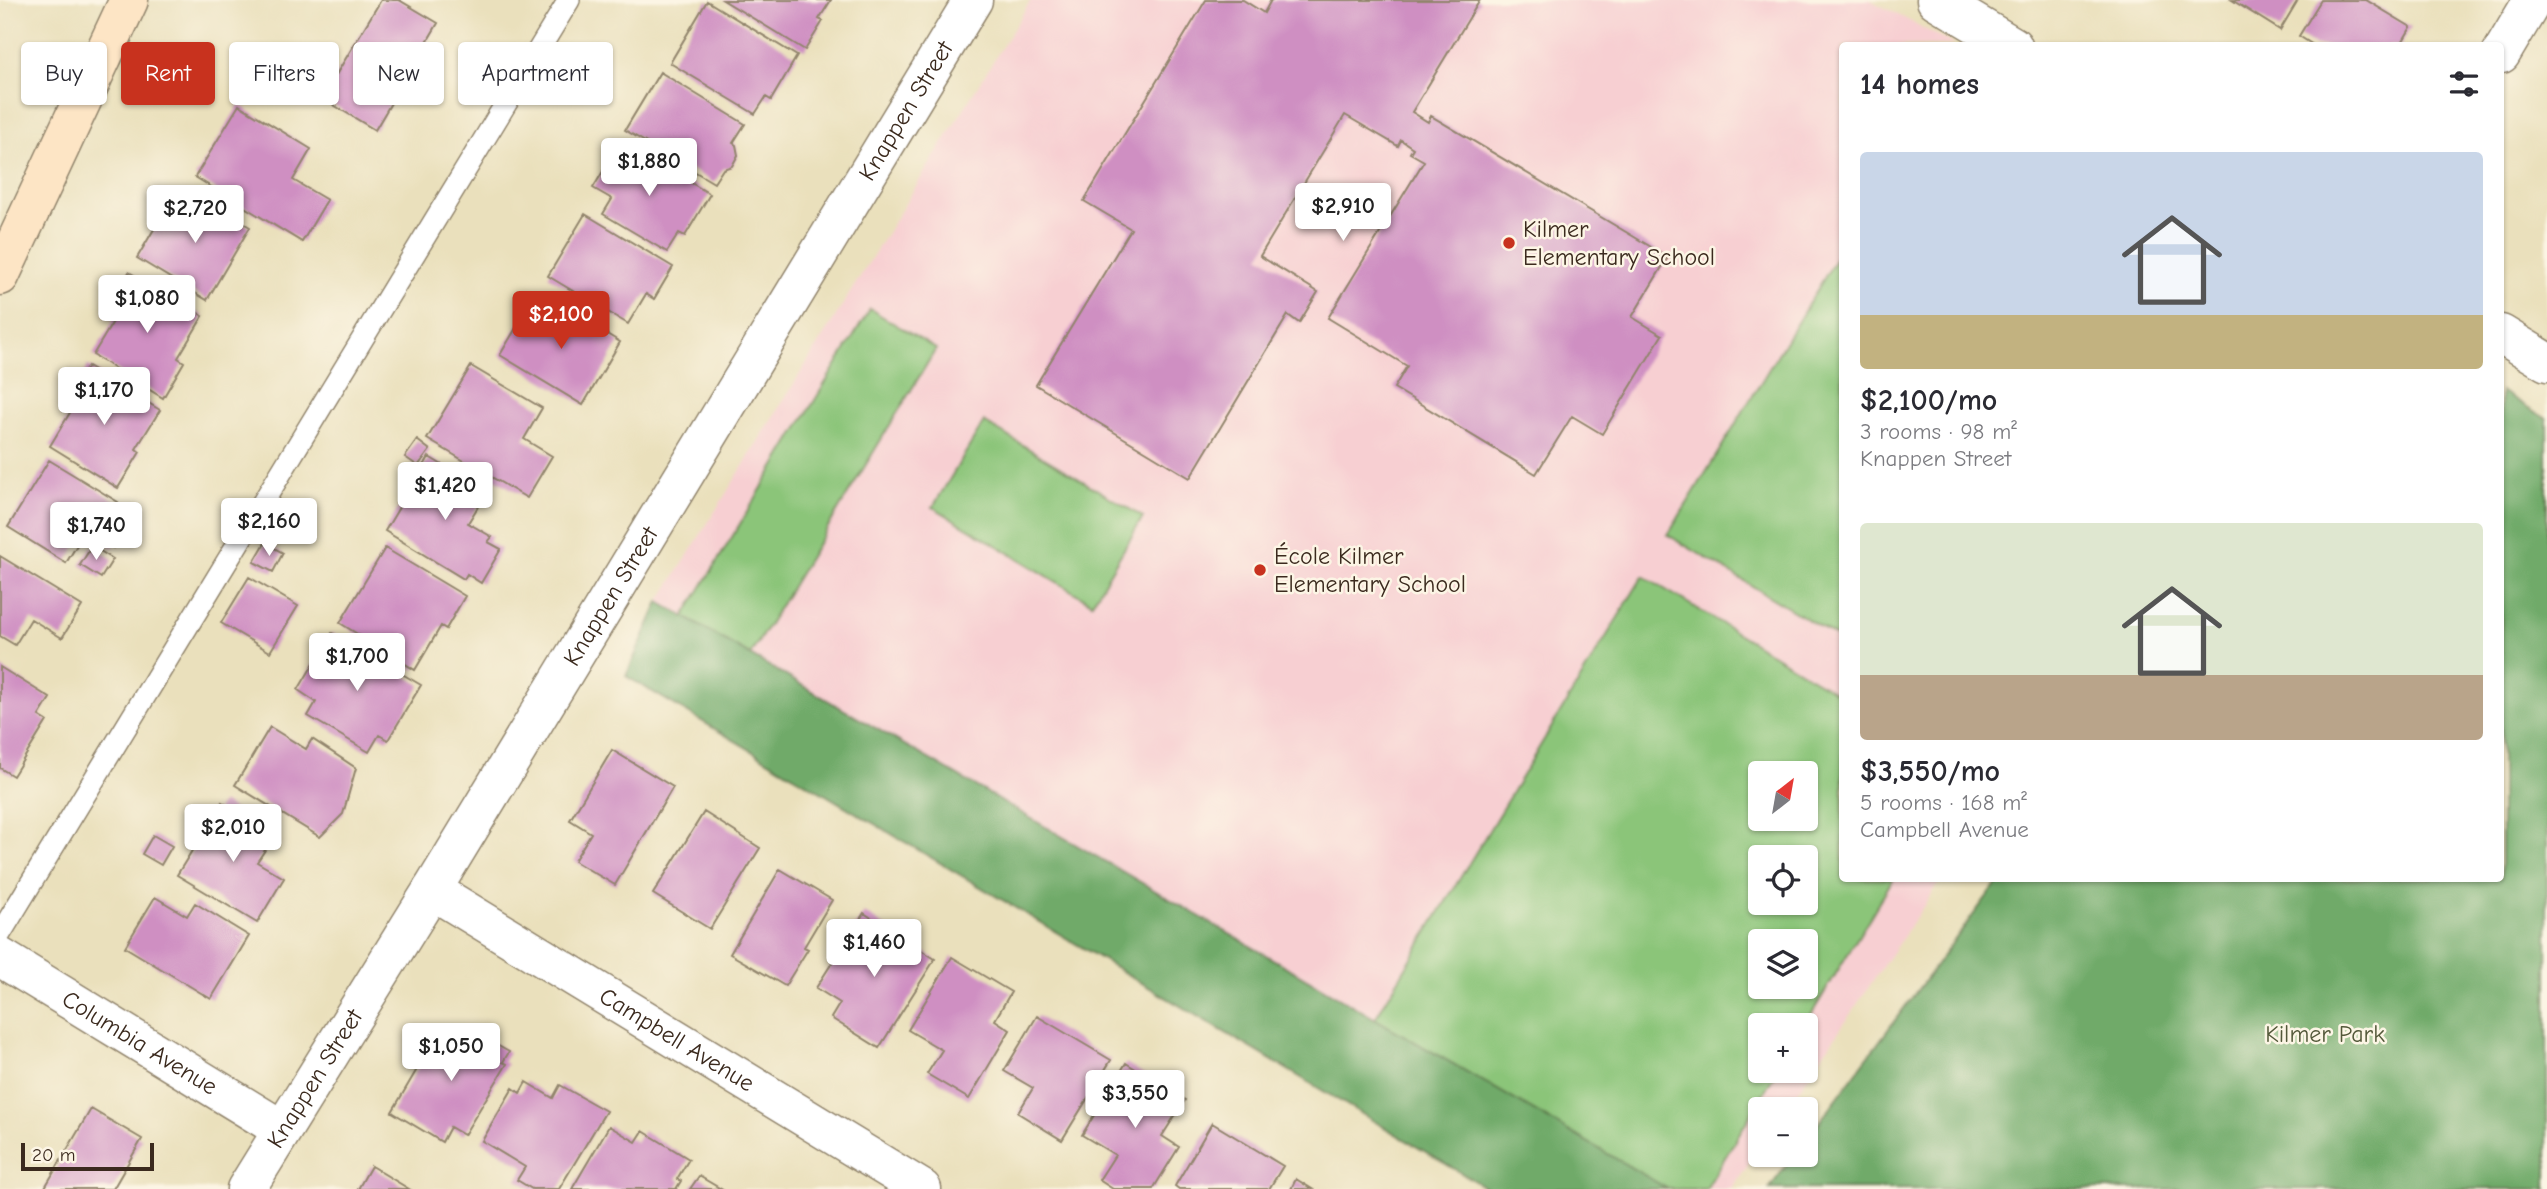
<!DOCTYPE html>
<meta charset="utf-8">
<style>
body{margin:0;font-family:"Comic Neue",sans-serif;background:#f7f7f7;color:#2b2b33;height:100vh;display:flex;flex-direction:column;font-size:26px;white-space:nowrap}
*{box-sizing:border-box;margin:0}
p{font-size:23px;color:#7c7c81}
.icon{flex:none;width:38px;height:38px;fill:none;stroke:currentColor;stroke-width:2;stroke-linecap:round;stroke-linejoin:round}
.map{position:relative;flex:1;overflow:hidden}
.drawer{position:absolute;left:1839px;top:42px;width:665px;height:840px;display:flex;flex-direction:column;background:#fff;border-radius:7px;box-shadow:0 2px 5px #0004}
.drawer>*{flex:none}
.banner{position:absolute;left:21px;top:42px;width:665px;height:63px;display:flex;gap:14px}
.needle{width:46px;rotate:31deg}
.buttons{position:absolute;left:1748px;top:761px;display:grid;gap:14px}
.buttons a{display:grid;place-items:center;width:70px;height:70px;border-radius:7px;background:#fff;box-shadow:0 2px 5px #0004;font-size:35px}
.scale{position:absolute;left:21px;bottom:18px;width:133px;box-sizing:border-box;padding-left:7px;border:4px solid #3b2a1e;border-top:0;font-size:19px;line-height:24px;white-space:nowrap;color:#3b2a1e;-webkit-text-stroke:5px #fcf5e5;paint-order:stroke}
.price{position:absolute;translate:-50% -60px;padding:0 16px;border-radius:7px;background:#fff;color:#222;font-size:23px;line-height:46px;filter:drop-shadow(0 2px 4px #0008)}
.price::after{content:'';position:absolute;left:50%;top:42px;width:21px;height:16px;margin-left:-10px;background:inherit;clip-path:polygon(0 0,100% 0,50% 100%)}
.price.active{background:#c8321e;color:#fff}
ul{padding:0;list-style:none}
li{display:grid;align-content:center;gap:14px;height:371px;padding:0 21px}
li span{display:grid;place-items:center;height:217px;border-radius:7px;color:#555}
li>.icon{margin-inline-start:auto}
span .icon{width:126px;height:126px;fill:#fffc;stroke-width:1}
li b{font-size:30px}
h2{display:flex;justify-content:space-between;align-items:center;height:84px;padding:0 21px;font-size:30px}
.pill{padding:0 24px;border-radius:7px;background:#fff;box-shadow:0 2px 5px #0004;font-size:24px;line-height:63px}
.pill.active{background:#c8321e;color:#fff}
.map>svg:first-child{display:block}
.built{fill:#f7cfd2;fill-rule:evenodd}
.green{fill:#8bc579;stroke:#63784c;stroke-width:2;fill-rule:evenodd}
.forest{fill:#70aa69;stroke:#566a44;stroke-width:2}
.building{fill:#cf8fc2}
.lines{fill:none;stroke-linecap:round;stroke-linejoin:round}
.service-casing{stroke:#92856d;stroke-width:24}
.minor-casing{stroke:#92856d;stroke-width:41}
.tertiary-casing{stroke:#92856d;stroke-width:41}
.secondary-casing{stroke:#92856d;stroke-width:41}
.service{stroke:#fff;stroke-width:21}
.minor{stroke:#fff;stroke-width:38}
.tertiary{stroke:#fff;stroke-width:38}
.secondary{stroke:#fde5c5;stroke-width:38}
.poi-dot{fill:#c8321e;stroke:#fcf5e5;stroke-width:2.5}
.labels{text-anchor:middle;stroke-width:5;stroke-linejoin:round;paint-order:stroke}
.street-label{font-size:24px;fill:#3b2a1e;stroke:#fcf5e5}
.poi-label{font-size:24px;fill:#3b2a1e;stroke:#fcf5e5;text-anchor:start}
.park-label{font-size:24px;fill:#535839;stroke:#fcf5e5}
</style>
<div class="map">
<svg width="2547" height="1189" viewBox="0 0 2547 1189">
<rect width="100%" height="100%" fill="#fcf5e5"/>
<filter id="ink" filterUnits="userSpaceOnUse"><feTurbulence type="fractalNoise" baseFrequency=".0143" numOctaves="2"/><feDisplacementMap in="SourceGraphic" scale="14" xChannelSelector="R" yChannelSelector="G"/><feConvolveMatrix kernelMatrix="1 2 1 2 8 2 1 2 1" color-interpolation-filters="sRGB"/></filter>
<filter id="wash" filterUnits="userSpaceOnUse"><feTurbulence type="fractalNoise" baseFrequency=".00686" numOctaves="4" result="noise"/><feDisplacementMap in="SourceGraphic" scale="28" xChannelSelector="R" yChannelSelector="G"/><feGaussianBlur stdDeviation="1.57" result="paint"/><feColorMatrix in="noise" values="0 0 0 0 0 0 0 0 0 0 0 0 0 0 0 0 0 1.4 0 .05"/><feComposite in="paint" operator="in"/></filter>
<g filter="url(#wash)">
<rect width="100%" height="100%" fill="#eae0bc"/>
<path class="built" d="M1031,0H1870L1955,45L1843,46V878L1942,879L1786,1109L1760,1110V1148L1732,1189H1658L659,602ZM1760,774H1806V819H1760ZM1760,858H1806V903H1760ZM1760,942H1806V987H1760ZM1760,1026H1806V1071H1760Z"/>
<path class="green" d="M1843,247V641L1668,535Z
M870,309L936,349L737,677L671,638Z
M984,422L1143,517L1092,603L933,507Z
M1643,576L1843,697V878L1893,879L1805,1025L1760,1026V1071H1777L1706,1189H1586L1356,1050ZM1760,774H1806V819H1760ZM1760,858H1806V903H1760ZM1760,942H1806V987H1760Z"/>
<path class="forest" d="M2501,391L2547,419V1189H1769L1794,1155H1806V1140L2000,879L2501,878Z
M659,602L1668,1189H1488L626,676Z"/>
<g id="blocks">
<path class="building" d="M381,0H399L438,23L375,130L322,98Z
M723,0H831L819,19L823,21L805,50Z
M1206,0H1243L1264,13L1271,0H1480L1412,112L1428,122L1431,116L1668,257L1632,317L1662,335L1602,434L1572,416L1536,474L1394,388L1407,366L1328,318L1424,161L1410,153L1413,148L1401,140L1398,146L1345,115L1260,256L1318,292L1299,323L1288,315L1190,478L1036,385L1131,229L1084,201Z
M2232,0H2298L2280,30Z
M2321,0H2366L2411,27L2400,46H2315L2299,36Z
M707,1L797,56L771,100L766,97L755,114L670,63Z
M660,72L745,124L733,143L736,145L738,155L732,166L723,169L714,183L625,130Z
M239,105L311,149L293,180L327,200L302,242L195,177Z
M621,142L710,194L685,236L679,233L667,252L603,214L612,199L593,188Z
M191,192L250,227L207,300L137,258L163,214L174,221Z
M585,214L673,267L654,299L646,294L628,324L548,276Z
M129,272L203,316L178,358L184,362L163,398L93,355L114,320L104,314Z
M556,303L620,342L583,405L500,355L528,308L547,319Z
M88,366L160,410L136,449L140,452L118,488L50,446L71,411L63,407Z
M471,366L542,408L524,439L552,456L527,498L427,439Z
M417,440L430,450L418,466L405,457Z
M429,457L487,492L468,523L492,537L488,542L501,549L481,583L467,574L464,579L385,531Z
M49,460L118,502L109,517L125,527L113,548L85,532L66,563L8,527Z
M265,543L283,553L273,572L254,562Z
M92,546L113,559L101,578L80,565Z
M385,548L465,596L446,629L441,626L415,670L340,623Z
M0,556L82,606L62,638L31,619L15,645L0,636Z
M249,577L298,606L270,652L221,623Z
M332,633L421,685L388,740L379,735L369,752L308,716L316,702L298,690Z
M0,667L50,698L39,716L47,721L13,776L0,768Z
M270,727L306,749L312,739L356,768L343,814L320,837L235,785Z
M612,750L673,787L615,885L574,861L591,833L570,820Z
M222,802L275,835L257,862L284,878L257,923L177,875Z
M704,812L760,848L710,929L653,894Z
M153,835L172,846L161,865L142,854Z
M780,869L832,900L804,947L808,949L785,986L730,954Z
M155,897L187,916L195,903L249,936L211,999L125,947Z
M864,913L935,959L879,1048L831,1018L840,1003L816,988Z
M952,957L1011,992L995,1020L1010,1030L969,1099L927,1074L942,1050L908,1030Z
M1037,1016L1111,1060L1062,1140L1018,1113L1033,1088L1004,1071Z
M443,1025L467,1039L472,1031L509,1052L503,1062L507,1064L464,1135L450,1127L442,1142L392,1112Z
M1126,1063L1185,1100L1162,1136L1179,1147L1153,1189H1113L1099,1180L1115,1155L1082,1135Z
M526,1082L553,1098L560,1085L606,1111L559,1189H532L517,1180L525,1167L482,1141L513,1088L520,1093Z
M91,1109L142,1139L113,1189H44Z
M1212,1123L1283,1166L1269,1189H1179L1175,1186Z
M609,1126L636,1142L643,1131L689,1159L677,1179L681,1181L676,1189H572Z
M371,1166L409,1189H358Z
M699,1176L721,1189H690Z
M1296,1179L1312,1189H1291Z"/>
</g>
</g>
<g filter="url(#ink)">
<use href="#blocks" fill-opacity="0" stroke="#92856d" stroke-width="2"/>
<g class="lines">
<g class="service-casing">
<path id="service" d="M0,934L569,0"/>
</g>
<g class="minor-casing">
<g id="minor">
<path d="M2501,334L2547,362"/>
<path id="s1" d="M432,890L922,1189"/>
<path id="s2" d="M0,957L281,1129"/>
<path id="s3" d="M246,1189L432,890L973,0"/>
</g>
</g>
<g class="tertiary-casing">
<path id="tertiary" d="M1936,0L2013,46
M2501,54L2533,0"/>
</g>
<g class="secondary-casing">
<path id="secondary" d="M0,276L129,0"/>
</g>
<use href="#service" class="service"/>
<use href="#minor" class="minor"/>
<use href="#tertiary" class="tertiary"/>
<use href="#secondary" class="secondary"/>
</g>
</g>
<g class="poi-dot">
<circle cx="1509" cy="243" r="7"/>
<circle cx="1260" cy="570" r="7"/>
</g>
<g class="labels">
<g class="street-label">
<text dy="8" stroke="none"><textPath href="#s3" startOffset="1264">Knappen Street</textPath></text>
<text dy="8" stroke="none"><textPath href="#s3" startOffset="696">Knappen Street</textPath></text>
<text dy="8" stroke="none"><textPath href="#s1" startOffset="287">Campbell Avenue</textPath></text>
<text dy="8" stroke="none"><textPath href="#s2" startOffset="164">Columbia Avenue</textPath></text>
<text dy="8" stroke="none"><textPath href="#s3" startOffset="130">Knappen Street</textPath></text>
</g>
<g class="poi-label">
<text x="1523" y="237">Kilmer<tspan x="1523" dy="28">Elementary School</tspan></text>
<text x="1274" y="564">École Kilmer<tspan x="1274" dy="28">Elementary School</tspan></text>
</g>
<g class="park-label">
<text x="2325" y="1042">Kilmer Park</text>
</g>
</g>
</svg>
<div class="buttons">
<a><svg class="needle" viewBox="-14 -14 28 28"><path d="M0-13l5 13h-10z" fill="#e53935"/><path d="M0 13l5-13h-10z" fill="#7c7c81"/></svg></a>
<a><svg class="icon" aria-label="locate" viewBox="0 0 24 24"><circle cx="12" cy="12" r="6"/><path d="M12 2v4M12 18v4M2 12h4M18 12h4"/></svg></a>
<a><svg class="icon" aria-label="layers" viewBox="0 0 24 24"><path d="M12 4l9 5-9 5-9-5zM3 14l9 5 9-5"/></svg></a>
<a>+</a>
<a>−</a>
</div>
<div class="scale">20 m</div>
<b class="price" style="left:649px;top:198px">$1,880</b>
<b class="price" style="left:1343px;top:243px">$2,910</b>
<b class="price" style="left:195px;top:245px">$2,720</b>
<b class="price" style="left:147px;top:335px">$1,080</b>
<b class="price active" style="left:561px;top:351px">$2,100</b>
<b class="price" style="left:104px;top:427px">$1,170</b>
<b class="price" style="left:445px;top:522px">$1,420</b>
<b class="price" style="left:269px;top:558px">$2,160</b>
<b class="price" style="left:96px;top:562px">$1,740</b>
<b class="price" style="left:357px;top:693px">$1,700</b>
<b class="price" style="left:233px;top:864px">$2,010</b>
<b class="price" style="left:874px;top:979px">$1,460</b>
<b class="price" style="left:451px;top:1083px">$1,050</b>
<b class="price" style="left:1135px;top:1130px">$3,550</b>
<div class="banner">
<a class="pill">Buy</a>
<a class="pill active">Rent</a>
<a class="pill">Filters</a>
<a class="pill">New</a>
<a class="pill">Apartment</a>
</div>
<section class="drawer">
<h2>14 homes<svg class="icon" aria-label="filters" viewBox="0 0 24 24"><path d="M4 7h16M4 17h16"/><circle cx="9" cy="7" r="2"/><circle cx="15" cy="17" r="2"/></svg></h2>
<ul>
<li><span style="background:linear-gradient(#c9d6e8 75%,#c2b280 0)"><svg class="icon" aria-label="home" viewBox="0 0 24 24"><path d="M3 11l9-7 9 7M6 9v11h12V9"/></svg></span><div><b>$2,100/mo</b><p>3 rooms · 98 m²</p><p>Knappen Street</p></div></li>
<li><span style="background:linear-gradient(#dfe7d0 70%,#b9a48a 0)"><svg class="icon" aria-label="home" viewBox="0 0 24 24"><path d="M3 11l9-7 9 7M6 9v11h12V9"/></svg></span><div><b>$3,550/mo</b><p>5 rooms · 168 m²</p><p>Campbell Avenue</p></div></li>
</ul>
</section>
</div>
